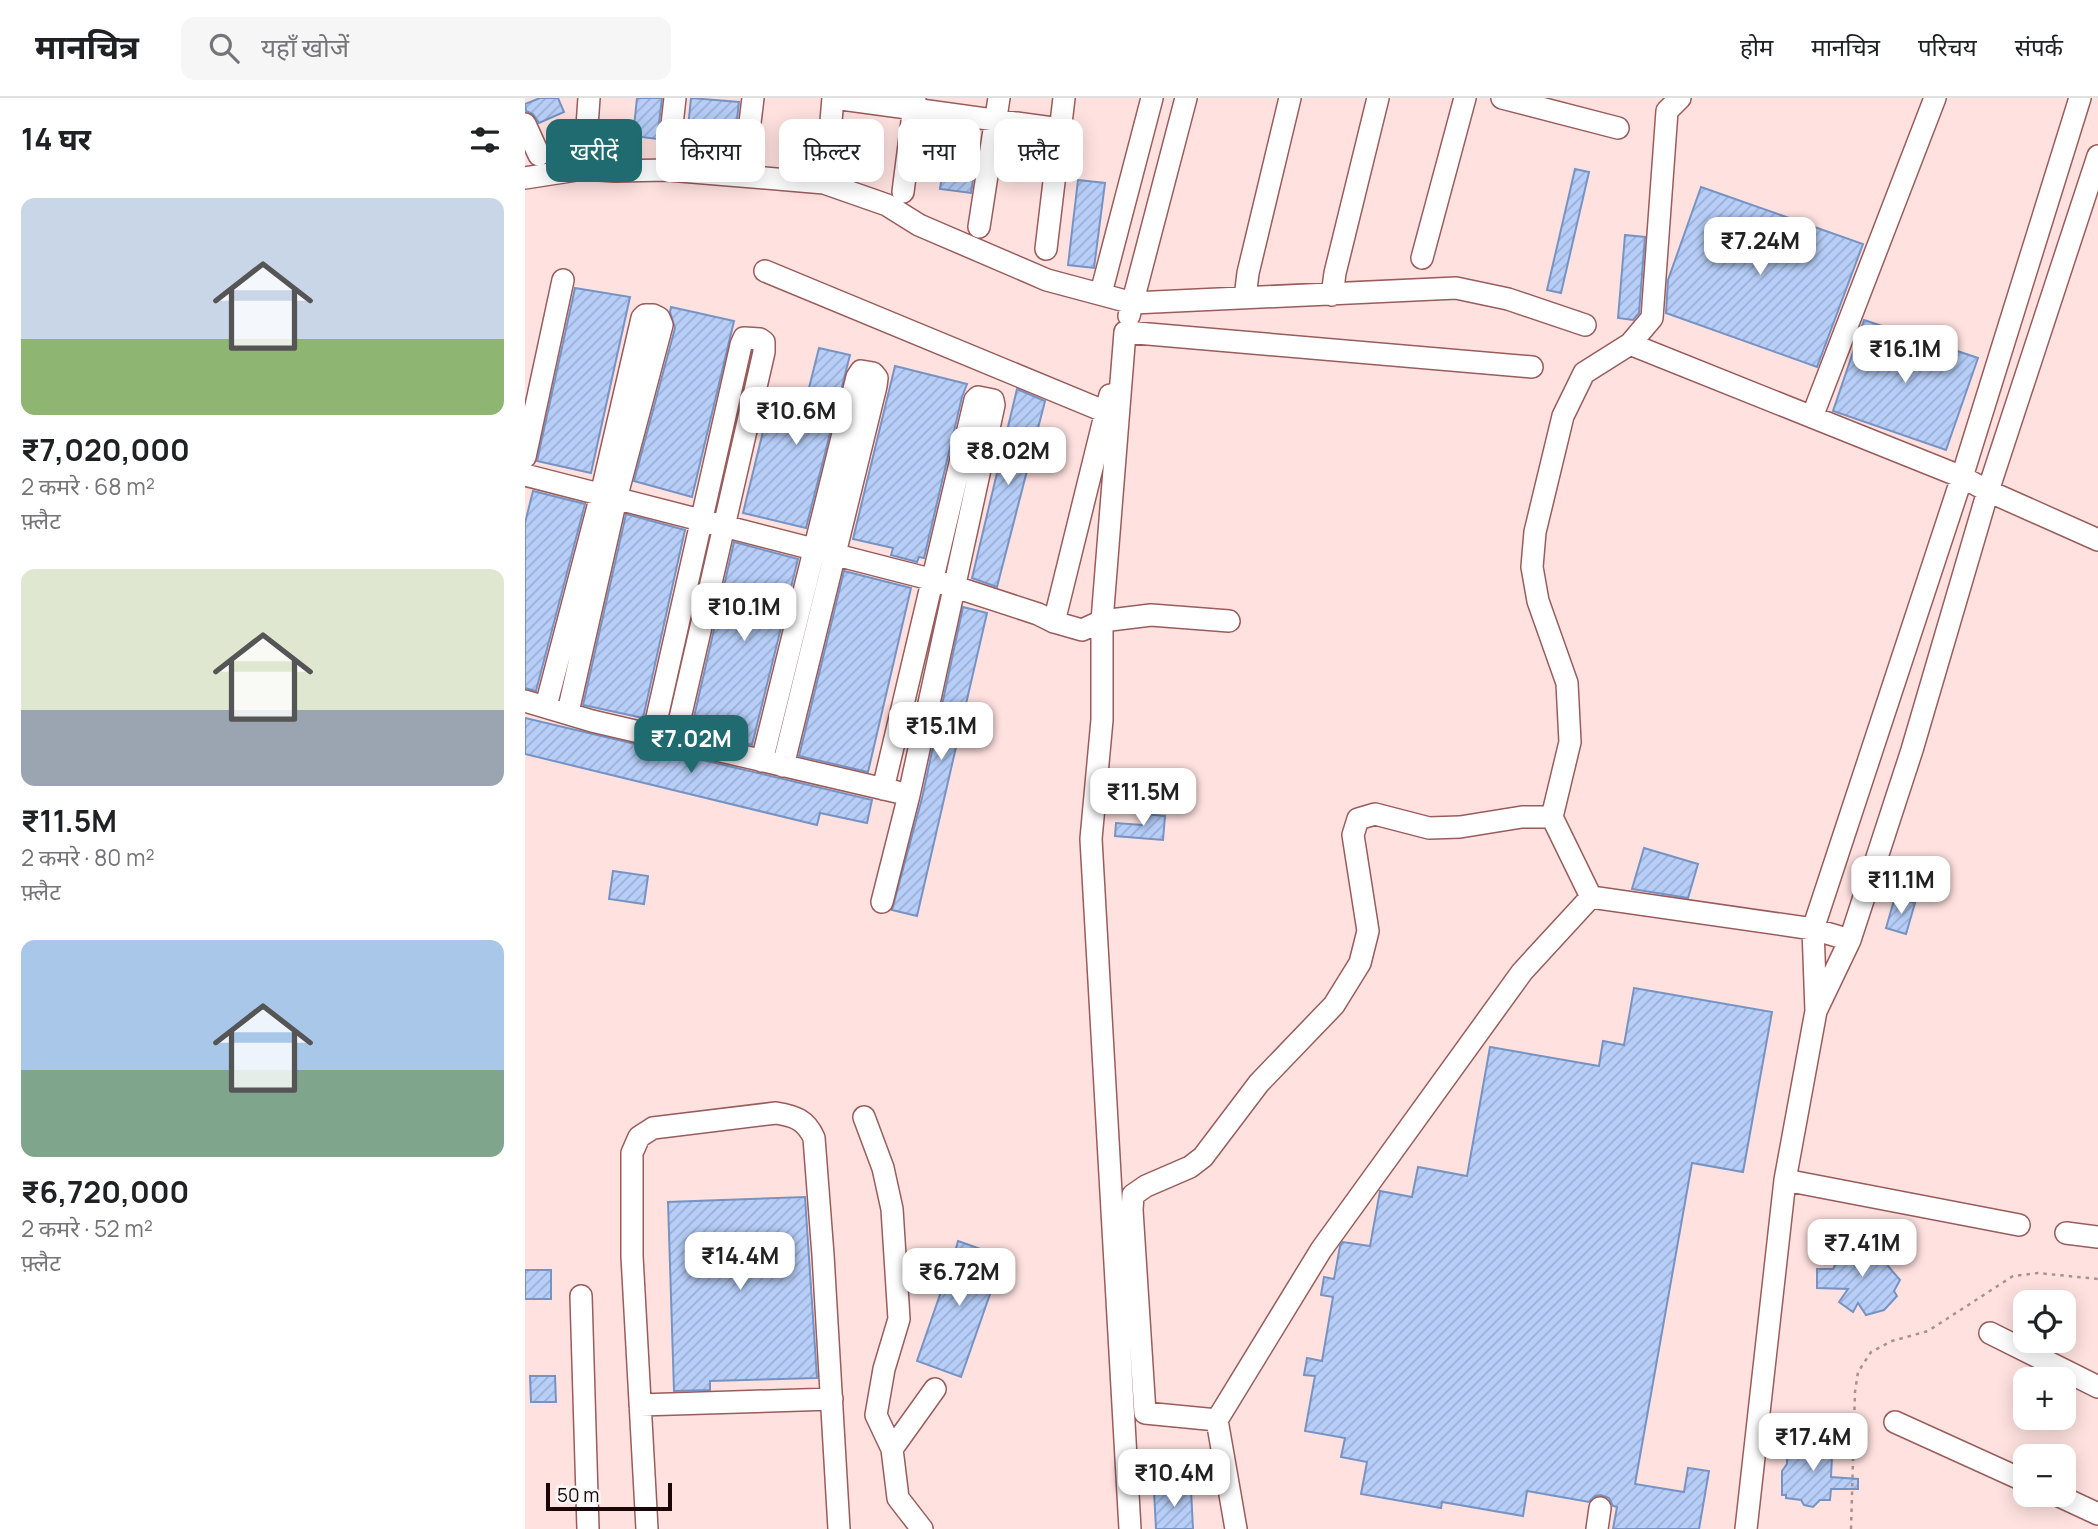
<!DOCTYPE html>
<html lang="hi">
<meta charset="utf-8">
<style>
body{margin:0;font-family:Manrope,"Noto Sans Devanagari",sans-serif;background:#f6f6f6;color:#202124;height:100vh;display:flex;flex-direction:column;font-size:26px;white-space:nowrap}
*{box-sizing:border-box;margin:0}
p{font-size:23px;color:#757577}
.icon{flex:none;width:38px;height:38px;fill:none;stroke:currentColor;stroke-width:2;stroke-linecap:round;stroke-linejoin:round}
.map{position:relative;flex:1;overflow:hidden}
.sheet{display:flex;flex-direction:column;background:#fff;width:525px}
.sheet>*{flex:none}
.banner{position:absolute;left:21px;top:21px;width:665px;height:63px;display:flex;gap:14px}
.controls{position:absolute;left:1488px;top:1192px;display:grid;gap:14px}
.controls a{display:grid;place-items:center;width:63px;height:63px;border-radius:14px;background:#fff;box-shadow:0 4px 18px #0003;font-size:35px}
.scale{position:absolute;left:21px;bottom:18px;width:126px;box-sizing:border-box;padding-left:7px;border:4px solid #1b0506;border-top:0;font-size:19px;line-height:24px;white-space:nowrap;color:#1b0506;-webkit-text-stroke:5px #f7f7f7;paint-order:stroke}
.price{position:absolute;translate:-50% -60px;padding:0 16px;border-radius:14px;background:#fff;color:#222;font-size:23px;line-height:46px;filter:drop-shadow(0 2px 4px #0008)}
.price::after{content:'';position:absolute;left:50%;top:42px;width:21px;height:16px;margin-left:-10px;background:inherit;clip-path:polygon(0 0,100% 0,50% 100%)}
.price.active{background:#1f6b70;color:#fff}
ul{padding:0;list-style:none}
li{display:grid;align-content:center;gap:14px;height:371px;padding:0 21px}
li span{display:grid;place-items:center;height:217px;border-radius:14px;color:#555}
li>.icon{margin-inline-start:auto}
span .icon{width:126px;height:126px;fill:#fffc;stroke-width:1}
li b{font-size:30px}
h2{display:flex;justify-content:space-between;align-items:center;height:84px;padding:0 21px;font-size:30px}
.tag{padding:0 24px;border-radius:14px;background:#fff;box-shadow:0 4px 18px #0003;font-size:24px;line-height:63px}
.tag.active{background:#1f6b70;color:#fff}
header{display:flex;align-items:center;gap:42px;box-sizing:border-box;height:98px;padding:0 35px;background:#fff;border-bottom:2px solid #e0e0e0}
header strong{font-size:33px}
nav{display:flex;gap:38px;margin-inline-start:auto;font-size:24px}
.search{width:490px;height:63px;background:#f6f6f6;display:flex;align-items:center;gap:18px;box-sizing:border-box;padding:0 24px;border-radius:14px;color:#757577;font-size:26px}
main{display:flex;flex:1;min-height:0}
.map>svg:first-child{display:block}
.building{fill:url(#building-hatch);stroke:#7793c4;stroke-width:2}
.lines{fill:none;stroke-linecap:round;stroke-linejoin:round}
.minor-casing{stroke:#995c5b;stroke-width:24}
.path{stroke:#ab9090;stroke-width:2.5;stroke-dasharray:3.5 5;stroke-linecap:butt}
.minor{stroke:#fff;stroke-width:21}
</style>
<header>
<strong>मानचित्र</strong>
<div class="search"><svg class="icon" aria-label="search" viewBox="0 0 24 24"><circle cx="10" cy="10" r="6"/><path d="M15 15l6 6"/></svg>यहाँ खोजें</div>
<nav><a>होम</a><a>मानचित्र</a><a>परिचय</a><a>संपर्क</a></nav>
</header>
<main>
<section class="sheet">
<h2>14 घर<svg class="icon" aria-label="filters" viewBox="0 0 24 24"><path d="M4 7h16M4 17h16"/><circle cx="9" cy="7" r="2"/><circle cx="15" cy="17" r="2"/></svg></h2>
<ul>
<li><span style="background:linear-gradient(#c9d6e8 65%,#8fb573 0)"><svg class="icon" aria-label="home" viewBox="0 0 24 24"><path d="M3 11l9-7 9 7M6 9v11h12V9"/></svg></span><div><b>₹7,020,000</b><p>2 कमरे · 68 m²</p><p>फ़्लैट</p></div></li>
<li><span style="background:linear-gradient(#dfe7d0 65%,#9aa5b1 0)"><svg class="icon" aria-label="home" viewBox="0 0 24 24"><path d="M3 11l9-7 9 7M6 9v11h12V9"/></svg></span><div><b>₹11.5M</b><p>2 कमरे · 80 m²</p><p>फ़्लैट</p></div></li>
<li><span style="background:linear-gradient(#a9c7e8 60%,#7fa58c 0)"><svg class="icon" aria-label="home" viewBox="0 0 24 24"><path d="M3 11l9-7 9 7M6 9v11h12V9"/></svg></span><div><b>₹6,720,000</b><p>2 कमरे · 52 m²</p><p>फ़्लैट</p></div></li>
</ul>
</section>
<div class="map">
<svg width="1573" height="1431" viewBox="0 0 1573 1431">
<defs>
<pattern id="building-hatch" width="6" height="6" patternUnits="userSpaceOnUse" patternTransform="scale(1.75)"><rect width="6" height="6" fill="#b6cef8"/><path d="M-1 1l2-2M0 6l6-6M5 7l2-2" fill="none" stroke="#9cafd3"/></pattern>
</defs>
<rect width="100%" height="100%" fill="#ffe2e0"/>
<path class="building" d="M15,0H33L39,14L14,25L8,16L1,13L0,6Z
M112,0H137L132,41L108,38Z
M166,0L214,4L208,55L211,64L160,60Z
M486,38L521,42L517,72L483,68Z
M396,54L423,57L421,72L394,69Z
M1050,71L1064,74L1036,195L1022,192Z
M417,78L448,82L446,95L415,91Z
M553,82L580,85L569,170L543,167Z
M1176,89L1338,146L1292,269L1141,215L1143,182Z
M1100,137L1120,139L1114,215L1108,222L1093,220Z
M50,190L105,199L66,375L12,363Z
M146,209L209,223L167,399L109,383L150,230L145,214Z
M1339,222L1453,260L1421,352L1308,313Z
M294,250L325,257L281,430L218,415L246,301L279,310Z
M370,268L442,286L437,299L399,460L394,459L392,464L366,457L368,450L328,441Z
M492,291L520,303L472,489L447,480Z
M8,393L60,406L11,593L0,590V425Z
M101,416L160,432L118,620L58,607Z
M209,444L273,461L227,647L166,632Z
M319,473L386,490L343,674L274,658Z
M438,509L462,515L392,818L367,812L397,700Z
M0,620L347,702L342,725L295,715L292,727L0,656Z
M619,716L640,718L638,742L590,738L591,725L618,727Z
M1119,750L1173,766L1163,800L1107,791Z
M88,773L123,778L119,806L84,801Z
M1370,799L1390,805L1381,836L1361,830Z
M1109,890L1247,914L1218,1074L1167,1065L1110,1386L1159,1394L1163,1370L1184,1373L1174,1431H1088L1092,1409L1088,1408L1084,1400L1076,1397L1070,1398L1064,1404L1002,1393L998,1418L917,1404L916,1410L836,1396L842,1364L816,1359L820,1340L780,1333L790,1278L779,1277L782,1260L797,1263L808,1199L796,1197L799,1179L809,1181L815,1148L818,1144L845,1148L855,1093L887,1099L893,1069L942,1078L965,949L1074,968L1078,943L1099,947Z
M280,1099L292,1280L185,1283V1292L149,1293L143,1104Z
M433,1143L478,1159L436,1279L392,1263L419,1185L413,1182L424,1152L430,1154Z
M1340,1146L1346,1154L1353,1148L1367,1157L1363,1168L1375,1182L1369,1193L1372,1198L1359,1212L1341,1217L1333,1205L1328,1214L1314,1204L1323,1191L1292,1190V1171H1308L1319,1152Z
M0,1172H26V1201H0Z
M5,1278H30L31,1304H6Z
M1294,1338L1308,1339L1306,1379L1333,1381V1391H1306L1305,1402H1295L1288,1409L1279,1407L1276,1402L1261,1400V1397H1257V1373L1262,1366V1354H1275V1342H1293Z
M666,1391L668,1431H631L629,1393Z"/>
<g class="lines">
<g class="minor-casing">
<path id="minor" d="M309,0L535,31
M977,0L1093,30
M0,26L14,57
M144,53L150,0
M60,57L64,0
M221,57L228,0
M302,69L308,0
M0,80L58,71L90,73L143,72L299,85L362,107L394,127L522,182L608,205L931,190L983,201L1060,227
M378,94L390,0
M454,129L474,0
M521,151L539,0
M897,160L940,0
M240,173L581,314
M576,195L627,0
M807,197L810,175L853,0
M720,200L723,175L765,0
M604,218L661,0
M1105,246L1437,379L1463,393L1573,442
M1287,319L1410,0
M0,359L38,182
M0,377L409,482L513,516L529,524L557,532L577,523L626,517L704,523
M529,524L585,297
M0,603L67,623L372,694
M21,608L76,397L117,220L120,217H128L134,220L137,227L91,401L43,614
M128,637L216,247L219,240L235,241L239,244V254L150,642
M237,663L332,279L336,273L348,275L352,280L351,288L258,668
M1027,719L1045,644L1042,585L1013,503L1007,469L1010,434L1038,318L1059,275L1105,246L1127,220L1142,13L1155,0
M357,804L384,697L469,307L468,302L453,299L450,302L358,691
M1292,911L1325,842L1387,652L1463,393L1573,58
M339,1019L358,1070L367,1111L374,1221L359,1271L351,1317L367,1351L373,1400L397,1431
M1260,1082L1494,1127
M1541,1135L1573,1139
M56,1198L63,1431
M1465,1235L1573,1289
M115,1307L307,1301
M692,1322L620,1315L607,1112L608,1097L621,1088L665,1069L678,1059L734,985L809,907L835,865L843,833L828,737L833,721L850,716L904,730L935,729L997,719H1027L1066,799
M1370,1324L1500,1383
M367,1351L410,1291
M1530,1396L1573,1416
M122,1431L107,1158V1055L114,1039L128,1030L251,1015C270,1018 281,1022 289,1040L298,1157L314,1431
M605,1431L566,741L577,622V523L600,234L1007,269
M711,1431L692,1322L796,1152L997,874L1066,799L1288,831L1325,842
M1072,1431L1075,1410
M1221,1431L1260,1082L1291,913L1288,831L1437,379L1555,0"/>
</g>
<path class="path" d="M1326,1431L1330,1294L1333,1274L1346,1254L1367,1243L1403,1233L1488,1178L1513,1175L1573,1181"/>
<use href="#minor" class="minor"/>
</g>
</svg>
<div class="controls">
<a><svg class="icon" aria-label="locate" viewBox="0 0 24 24"><circle cx="12" cy="12" r="6"/><path d="M12 2v4M12 18v4M2 12h4M18 12h4"/></svg></a>
<a>+</a>
<a>−</a>
</div>
<div class="scale">50 m</div>
<b class="price" style="left:1235px;top:179px">₹7.24M</b>
<b class="price" style="left:1380px;top:287px">₹16.1M</b>
<b class="price" style="left:271px;top:349px">₹10.6M</b>
<b class="price" style="left:483px;top:389px">₹8.02M</b>
<b class="price" style="left:219px;top:545px">₹10.1M</b>
<b class="price" style="left:416px;top:664px">₹15.1M</b>
<b class="price active" style="left:166px;top:677px">₹7.02M</b>
<b class="price" style="left:618px;top:730px">₹11.5M</b>
<b class="price" style="left:1376px;top:818px">₹11.1M</b>
<b class="price" style="left:1337px;top:1181px">₹7.41M</b>
<b class="price" style="left:215px;top:1194px">₹14.4M</b>
<b class="price" style="left:434px;top:1210px">₹6.72M</b>
<b class="price" style="left:1288px;top:1375px">₹17.4M</b>
<b class="price" style="left:649px;top:1411px">₹10.4M</b>
<div class="banner">
<a class="tag active">खरीदें</a>
<a class="tag">किराया</a>
<a class="tag">फ़िल्टर</a>
<a class="tag">नया</a>
<a class="tag">फ़्लैट</a>
</div>
</div>
</main>
